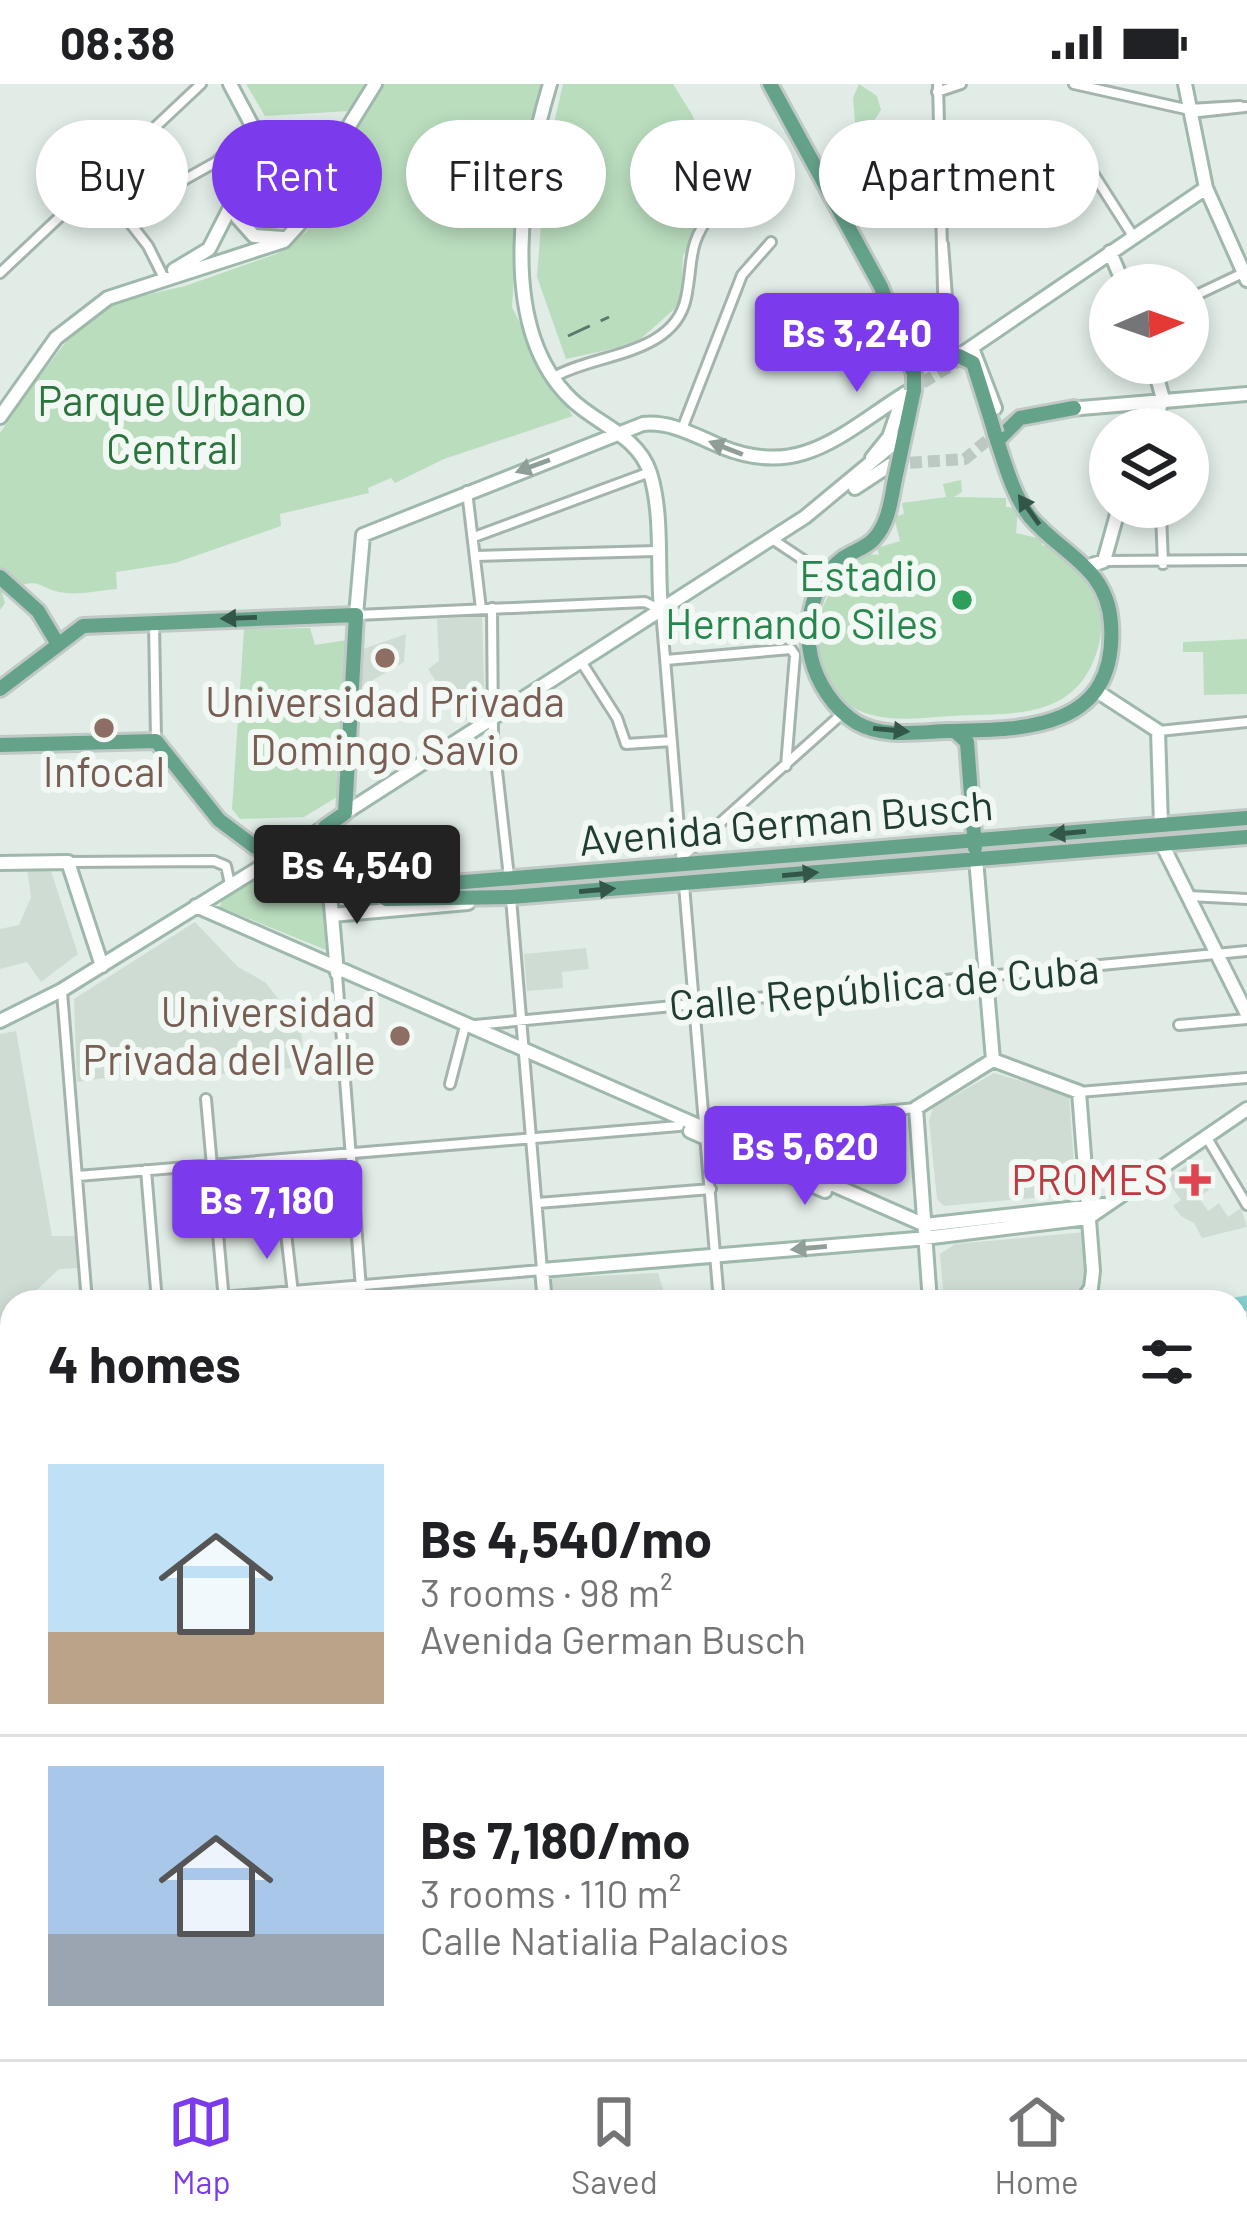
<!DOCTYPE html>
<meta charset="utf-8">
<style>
body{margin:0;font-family:Barlow,sans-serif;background:#f2f2f2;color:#202124;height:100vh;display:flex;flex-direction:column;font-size:45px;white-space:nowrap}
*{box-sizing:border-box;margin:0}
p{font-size:39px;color:#757577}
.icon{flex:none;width:66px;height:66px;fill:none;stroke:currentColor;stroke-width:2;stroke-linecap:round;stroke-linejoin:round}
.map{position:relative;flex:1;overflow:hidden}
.details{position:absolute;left:0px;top:1206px;width:1248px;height:771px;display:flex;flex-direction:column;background:#fff;border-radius:36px 36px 0 0;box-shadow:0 6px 18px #0003}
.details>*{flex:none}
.guide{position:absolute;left:36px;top:36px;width:1176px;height:108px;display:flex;gap:24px}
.needle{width:78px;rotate:88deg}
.buttons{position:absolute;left:1089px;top:180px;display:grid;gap:24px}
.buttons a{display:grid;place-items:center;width:120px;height:120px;border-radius:50%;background:#fff;box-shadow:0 6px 18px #0003;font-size:60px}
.price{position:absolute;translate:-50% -102px;padding:0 27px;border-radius:12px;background:#7c3aed;color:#fff;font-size:39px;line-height:78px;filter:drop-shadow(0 3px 6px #0008)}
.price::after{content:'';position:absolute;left:50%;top:72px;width:36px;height:27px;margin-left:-18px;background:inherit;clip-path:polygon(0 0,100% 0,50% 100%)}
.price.selected{background:#222;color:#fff}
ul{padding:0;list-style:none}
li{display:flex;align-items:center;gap:36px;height:300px;padding:0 48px}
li+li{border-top:3px solid #e0e0e0}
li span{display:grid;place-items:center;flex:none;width:336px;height:240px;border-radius:0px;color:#555}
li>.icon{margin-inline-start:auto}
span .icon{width:144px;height:144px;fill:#fffc;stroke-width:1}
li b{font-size:51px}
h2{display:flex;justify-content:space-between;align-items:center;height:144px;padding:0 48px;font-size:51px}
.pill{padding:0 42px;border-radius:54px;background:#fff;box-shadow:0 6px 18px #0003;font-size:42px;line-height:108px}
.pill.selected{background:#7c3aed;color:#fff}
.status{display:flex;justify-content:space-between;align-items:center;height:84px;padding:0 60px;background:#fff;direction:ltr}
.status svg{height:33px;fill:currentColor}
.tab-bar{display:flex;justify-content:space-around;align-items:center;height:168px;border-top:3px solid #e0e0e0;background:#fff;font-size:33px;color:#757577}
.tab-bar a{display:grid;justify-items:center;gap:6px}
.tab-bar .selected{color:#7c3aed}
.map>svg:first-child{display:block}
.built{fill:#cfdcd4}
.green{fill:#baddbe}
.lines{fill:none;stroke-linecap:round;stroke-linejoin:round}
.river{stroke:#88d1d2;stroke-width:15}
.street-tunnel{stroke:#bbc9c2;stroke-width:8;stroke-dasharray:8 4;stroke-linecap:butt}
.secondary-tunnel{stroke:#bbc9c2;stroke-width:12;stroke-dasharray:12 6;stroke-linecap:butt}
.primary-tunnel{stroke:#bbc9c2;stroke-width:14;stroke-dasharray:14 7;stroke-linecap:butt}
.street-casing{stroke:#a4b4ac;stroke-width:14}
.secondary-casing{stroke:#9fb8ac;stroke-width:18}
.primary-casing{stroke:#c1c9c6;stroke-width:20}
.street{stroke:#fff;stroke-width:8}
.secondary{stroke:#fff;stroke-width:12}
.primary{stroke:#65a28a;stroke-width:14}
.rail{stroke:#5c786d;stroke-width:3;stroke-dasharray:24 12;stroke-linecap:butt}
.primary-bridge-casing{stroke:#c1c9c6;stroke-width:20;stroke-linecap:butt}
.primary-bridge{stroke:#65a28a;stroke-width:14}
.oneway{fill:#909e98}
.oneway2{fill:#325648}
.leisure-dot{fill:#2e9e5b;stroke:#f2f8f4;stroke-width:4.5}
.education-dot{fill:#8d6e63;stroke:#f2f8f4;stroke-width:4.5}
.health-dot{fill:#e0444e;stroke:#f2f8f4;stroke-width:4.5}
.labels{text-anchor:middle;stroke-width:12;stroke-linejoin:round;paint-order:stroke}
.park-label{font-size:42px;fill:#2b743d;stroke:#f2f8f4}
.leisure-label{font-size:42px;fill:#27864d;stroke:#f2f8f4;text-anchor:end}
.education-label{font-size:42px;fill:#785e54;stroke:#f2f8f4}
.street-label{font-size:42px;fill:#213d32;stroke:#f2f8f4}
.health-label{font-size:42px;fill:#be3a42;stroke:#f2f8f4;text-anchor:end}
</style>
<div class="status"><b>08:38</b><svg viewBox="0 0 49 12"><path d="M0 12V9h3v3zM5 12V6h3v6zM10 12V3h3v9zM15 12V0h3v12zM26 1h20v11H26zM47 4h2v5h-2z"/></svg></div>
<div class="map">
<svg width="1247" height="1975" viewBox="0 0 1247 1975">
<rect width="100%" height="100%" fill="#e1ece6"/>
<path class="built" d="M482,532L485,624L462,639L428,585L439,577L437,535Z
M406,550L404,578L361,603L363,565Z
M50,784L78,870L41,898L27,878L0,885V845L19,841L31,813L27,785Z
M195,838L238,883L265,898L285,923L299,929L305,983L175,994L153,987L77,998L74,915Z
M586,864L589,885L562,888L563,904L527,907L524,870Z
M16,947L52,1152H75L78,1184L59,1185L24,1218H12V1229L0,1240V950Z
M994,989L1069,1011L1075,1098L1066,1111L944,1122L937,1115L929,1037L933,1024Z
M1191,1079L1209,1106L1199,1114L1208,1127L1219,1119L1228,1133L1241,1124L1247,1143L1202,1154L1194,1139L1181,1132L1173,1122L1181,1116L1166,1095Z
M1086,1148L1090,1184L1086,1200L1067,1218H944L940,1170L955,1160Z
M658,1189L667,1218H553L552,1194Z"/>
<path class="green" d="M246,0H364L350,27L265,32Z
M384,0H541L521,94L512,223L548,297L573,332L444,375L395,399L391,394L368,404L369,409L280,430L281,442L175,479L116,488L117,505C102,506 80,511 66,509C34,505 44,489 2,509L5,519L0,526V349L30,305L68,255L115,218L185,202L276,170L306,148L329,111L339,71Z
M563,0H673L693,32L716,99L717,119L683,172L681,219L635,260L566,275L537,193L546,74Z
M859,0L877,12L881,26L857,63L853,14Z
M269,78H289L304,92L308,106L293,136L273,147L255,142L244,128L253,90Z
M961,396L962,408L954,413L1006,414V423L1018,424L1016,449L1042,455V461C1070,468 1089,488 1098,516C1104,537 1102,557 1093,578C1068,637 1005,629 951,632C918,634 882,640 852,623C835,612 822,591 819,570C811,526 834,495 868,470L879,471L877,464L900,457L894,433L904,430L902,419L946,413L943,400Z
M310,544L315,561L347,556L337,713L304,733L240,735L232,725L244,545Z
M1247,555V610L1204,611L1203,568H1183V558Z
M315,759L321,765L326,866L220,823L222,815Z
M964,764L965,770L697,794L693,790L696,785Z"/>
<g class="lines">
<path class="river" d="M1236,1221L1247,1219"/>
<path class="street-tunnel" d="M940,287L944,246"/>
<path class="secondary-tunnel" d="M907,308L967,272
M892,380L965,375L1020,329"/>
<path class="primary-tunnel" d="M255,763L316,780L367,807"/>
<g class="street-casing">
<path id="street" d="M938,0L944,246
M1074,0L1199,28L1245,23
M937,8L961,0
M1189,25L1240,22
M935,46L1089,85
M1075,61L1133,152
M943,160L951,266L958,272
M0,189L201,0
M163,192L148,162L123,130L216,78L253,42
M1188,215L1243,189
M554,293C595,269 674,272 686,214C694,175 686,162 713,127
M682,345L742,191L771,158
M467,407L481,525
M1161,429L1163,480
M474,453L650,388
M772,455L808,479
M476,472L657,467
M1105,477L1247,476
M492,524L493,651L509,793
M357,531L645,518L661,526L682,780
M154,539L156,656
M666,576L791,565L795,571L786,682
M582,579L617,634L626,660L672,657
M1159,647L1247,638
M682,773L843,629
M69,778L214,777L226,782L230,800
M684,801L719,1218
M1189,812L1247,815
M337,891L362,1218
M62,908L87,1218
M475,941L1247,867
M1179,941L1247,935
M450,1000L464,946
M1079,1008L1247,994
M206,1015L224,1217
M705,1044L916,1024
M1207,1054L1247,1121
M146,1086L157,1218
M78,1092L679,1042
M538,1119L711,1105
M284,1132L294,1218
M163,1218L542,1186L511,814
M1236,1266L1247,1260
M3,1672L12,1676
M0,1767L12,1779
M0,1808L12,1794
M1236,1863L1247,1856
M0,1897L12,1908
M291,1965L296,1975
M985,1965L988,1975
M1102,1965L1103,1975
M1161,1965L1173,1975
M570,1971L697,1965
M434,1975L435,1965
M741,1975L750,1965
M836,1975V1965
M1060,1975H1076"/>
</g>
<g class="secondary-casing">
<path id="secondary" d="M230,0L256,49L238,106L237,133L254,152L283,154
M550,0C523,90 494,241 571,315C596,340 638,351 650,389C663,430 657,483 661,526
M1185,0L1206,104L1247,196
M246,89L265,74L291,73L309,88L314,112
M1110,168L1124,201
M174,186L209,165L233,118
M972,264L995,324
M959,272L1206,104
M1069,325L1247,310
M0,333L56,254L108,214L284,157L304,135L331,71L375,0
M1151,345L1163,315L1153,279
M872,374L889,353L904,310
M855,404L890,381
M1089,482L1104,477L1119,423
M356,531L363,451L643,340C671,337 696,352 722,363C801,395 842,349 906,309
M1095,606L1158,647L1161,741
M345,729L805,433L904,351
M1162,760L1247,930
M976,775L993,976
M0,779L68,778L102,882
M330,809L337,889
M196,822L925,1141L1103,1121
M332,831L468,819
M0,937L62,906L325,743
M690,1047L825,1107
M545,1218L542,1186L916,1155L1088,1134L1247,1025
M930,1218L916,1024L993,976L1079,1008L1093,1187L1091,1204L1081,1218
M1236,1243L1247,1240
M1236,1363L1247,1354
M0,1439L12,1443
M0,1453L12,1458
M1236,1483L1239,1495
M1236,1519L1247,1525
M0,1565L12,1563
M1236,1653L1247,1665
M81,1975L88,1965
M100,1975L107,1965
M269,1975L281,1965
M892,1975V1965"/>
</g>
<g class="primary-casing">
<path id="primary" d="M770,0L881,203L914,290
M909,254L930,276L959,272L973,279L990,333
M997,357L1020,334L1074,324
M900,372L914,306
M895,395C891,415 889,439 874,455C866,464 853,467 843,474C814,496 803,537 811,573C817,599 834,625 857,639C883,654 919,648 947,647C1025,646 1118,646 1111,540C1108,484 1063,471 1031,434C1013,412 1004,377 995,350
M0,493L38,527L56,557
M0,605L83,542L356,531L345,729L325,743L330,809L1247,734
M956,648L967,658L975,764
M0,661L156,657L219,736L255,763
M386,815L511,813L1247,753"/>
</g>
<use href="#street" class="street"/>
<use href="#secondary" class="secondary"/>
<use href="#primary" class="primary"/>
<path class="rail" d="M568,252L609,233"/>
<g class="primary-bridge-casing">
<path id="primary-bridge" d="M914,306V290
M990,333L995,350
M895,395L900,372"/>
</g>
<use href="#primary-bridge" class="primary-bridge"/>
</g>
<defs><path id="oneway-solid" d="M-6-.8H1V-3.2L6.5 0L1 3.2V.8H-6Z" transform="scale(3)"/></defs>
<g class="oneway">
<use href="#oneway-solid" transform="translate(726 364) rotate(-159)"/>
<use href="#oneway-solid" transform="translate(533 382) rotate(160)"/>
<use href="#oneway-solid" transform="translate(809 1164) rotate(175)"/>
</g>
<g class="oneway2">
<use href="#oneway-solid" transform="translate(1029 426) rotate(-125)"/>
<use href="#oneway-solid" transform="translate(239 534) rotate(178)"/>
<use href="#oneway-solid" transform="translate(891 646) rotate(5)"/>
<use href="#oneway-solid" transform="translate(1068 749) rotate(175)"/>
<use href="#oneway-solid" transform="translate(800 790) rotate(-5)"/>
<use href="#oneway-solid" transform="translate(597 806) rotate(-5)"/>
</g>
<circle class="leisure-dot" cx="962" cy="516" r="12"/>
<g class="education-dot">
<circle cx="385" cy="574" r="12"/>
<circle cx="104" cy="644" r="12"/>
<circle cx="400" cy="952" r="12"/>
</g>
<path class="health-dot" d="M1189 1078h12v12h12v12h-12v12h-12v-12h-12v-12h12z"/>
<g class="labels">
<g class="park-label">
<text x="172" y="332">Parque Urbano<tspan x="172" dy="48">Central</tspan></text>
</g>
<g class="leisure-label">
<text x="938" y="507">Estadio<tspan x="938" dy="48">Hernando Siles</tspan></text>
</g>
<g class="education-label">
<text x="385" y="633">Universidad Privada<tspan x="385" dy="48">Domingo Savio</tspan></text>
<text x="104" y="703">Infocal</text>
<text x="376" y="943" text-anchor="end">Universidad<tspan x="376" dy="48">Privada del Valle</tspan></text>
</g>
<g class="street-label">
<text transform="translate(786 739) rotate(-5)" y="15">Avenida German Busch</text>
<text transform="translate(884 903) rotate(-5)" y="15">Calle República de Cuba</text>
</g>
<g class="health-label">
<text x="1168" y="1111">PROMES</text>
</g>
</g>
</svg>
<div class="buttons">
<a><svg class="needle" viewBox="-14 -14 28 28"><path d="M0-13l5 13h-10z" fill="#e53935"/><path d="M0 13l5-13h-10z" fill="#757577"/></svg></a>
<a><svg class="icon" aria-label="layers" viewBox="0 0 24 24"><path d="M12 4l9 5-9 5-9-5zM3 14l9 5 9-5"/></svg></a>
</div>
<b class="price" style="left:857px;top:311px">Bs 3,240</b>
<b class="price selected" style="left:357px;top:843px">Bs 4,540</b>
<b class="price" style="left:805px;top:1124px">Bs 5,620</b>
<b class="price" style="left:267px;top:1178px">Bs 7,180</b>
<div class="guide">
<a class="pill">Buy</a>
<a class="pill selected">Rent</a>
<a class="pill">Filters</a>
<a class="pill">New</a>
<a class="pill">Apartment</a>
</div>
<section class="details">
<h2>4 homes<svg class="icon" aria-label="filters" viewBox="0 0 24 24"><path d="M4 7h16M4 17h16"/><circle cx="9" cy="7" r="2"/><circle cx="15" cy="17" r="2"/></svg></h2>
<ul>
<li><span style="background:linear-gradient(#bfe0f5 70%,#b9a48a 0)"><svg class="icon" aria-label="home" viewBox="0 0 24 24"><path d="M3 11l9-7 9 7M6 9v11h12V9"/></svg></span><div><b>Bs 4,540/mo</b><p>3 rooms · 98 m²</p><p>Avenida German Busch</p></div></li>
<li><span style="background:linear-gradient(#a9c7e8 70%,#9aa5b1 0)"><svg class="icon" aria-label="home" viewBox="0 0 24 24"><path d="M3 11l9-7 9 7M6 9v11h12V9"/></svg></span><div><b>Bs 7,180/mo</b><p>3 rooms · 110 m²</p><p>Calle Natialia Palacios</p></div></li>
</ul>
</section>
</div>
<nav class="tab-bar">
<a class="selected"><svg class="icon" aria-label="map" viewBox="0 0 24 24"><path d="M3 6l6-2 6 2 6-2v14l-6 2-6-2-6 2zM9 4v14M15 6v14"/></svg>Map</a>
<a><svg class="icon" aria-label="saved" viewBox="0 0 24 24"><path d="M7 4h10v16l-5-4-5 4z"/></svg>Saved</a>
<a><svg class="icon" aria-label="home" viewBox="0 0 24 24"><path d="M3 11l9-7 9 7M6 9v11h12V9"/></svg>Home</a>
</nav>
